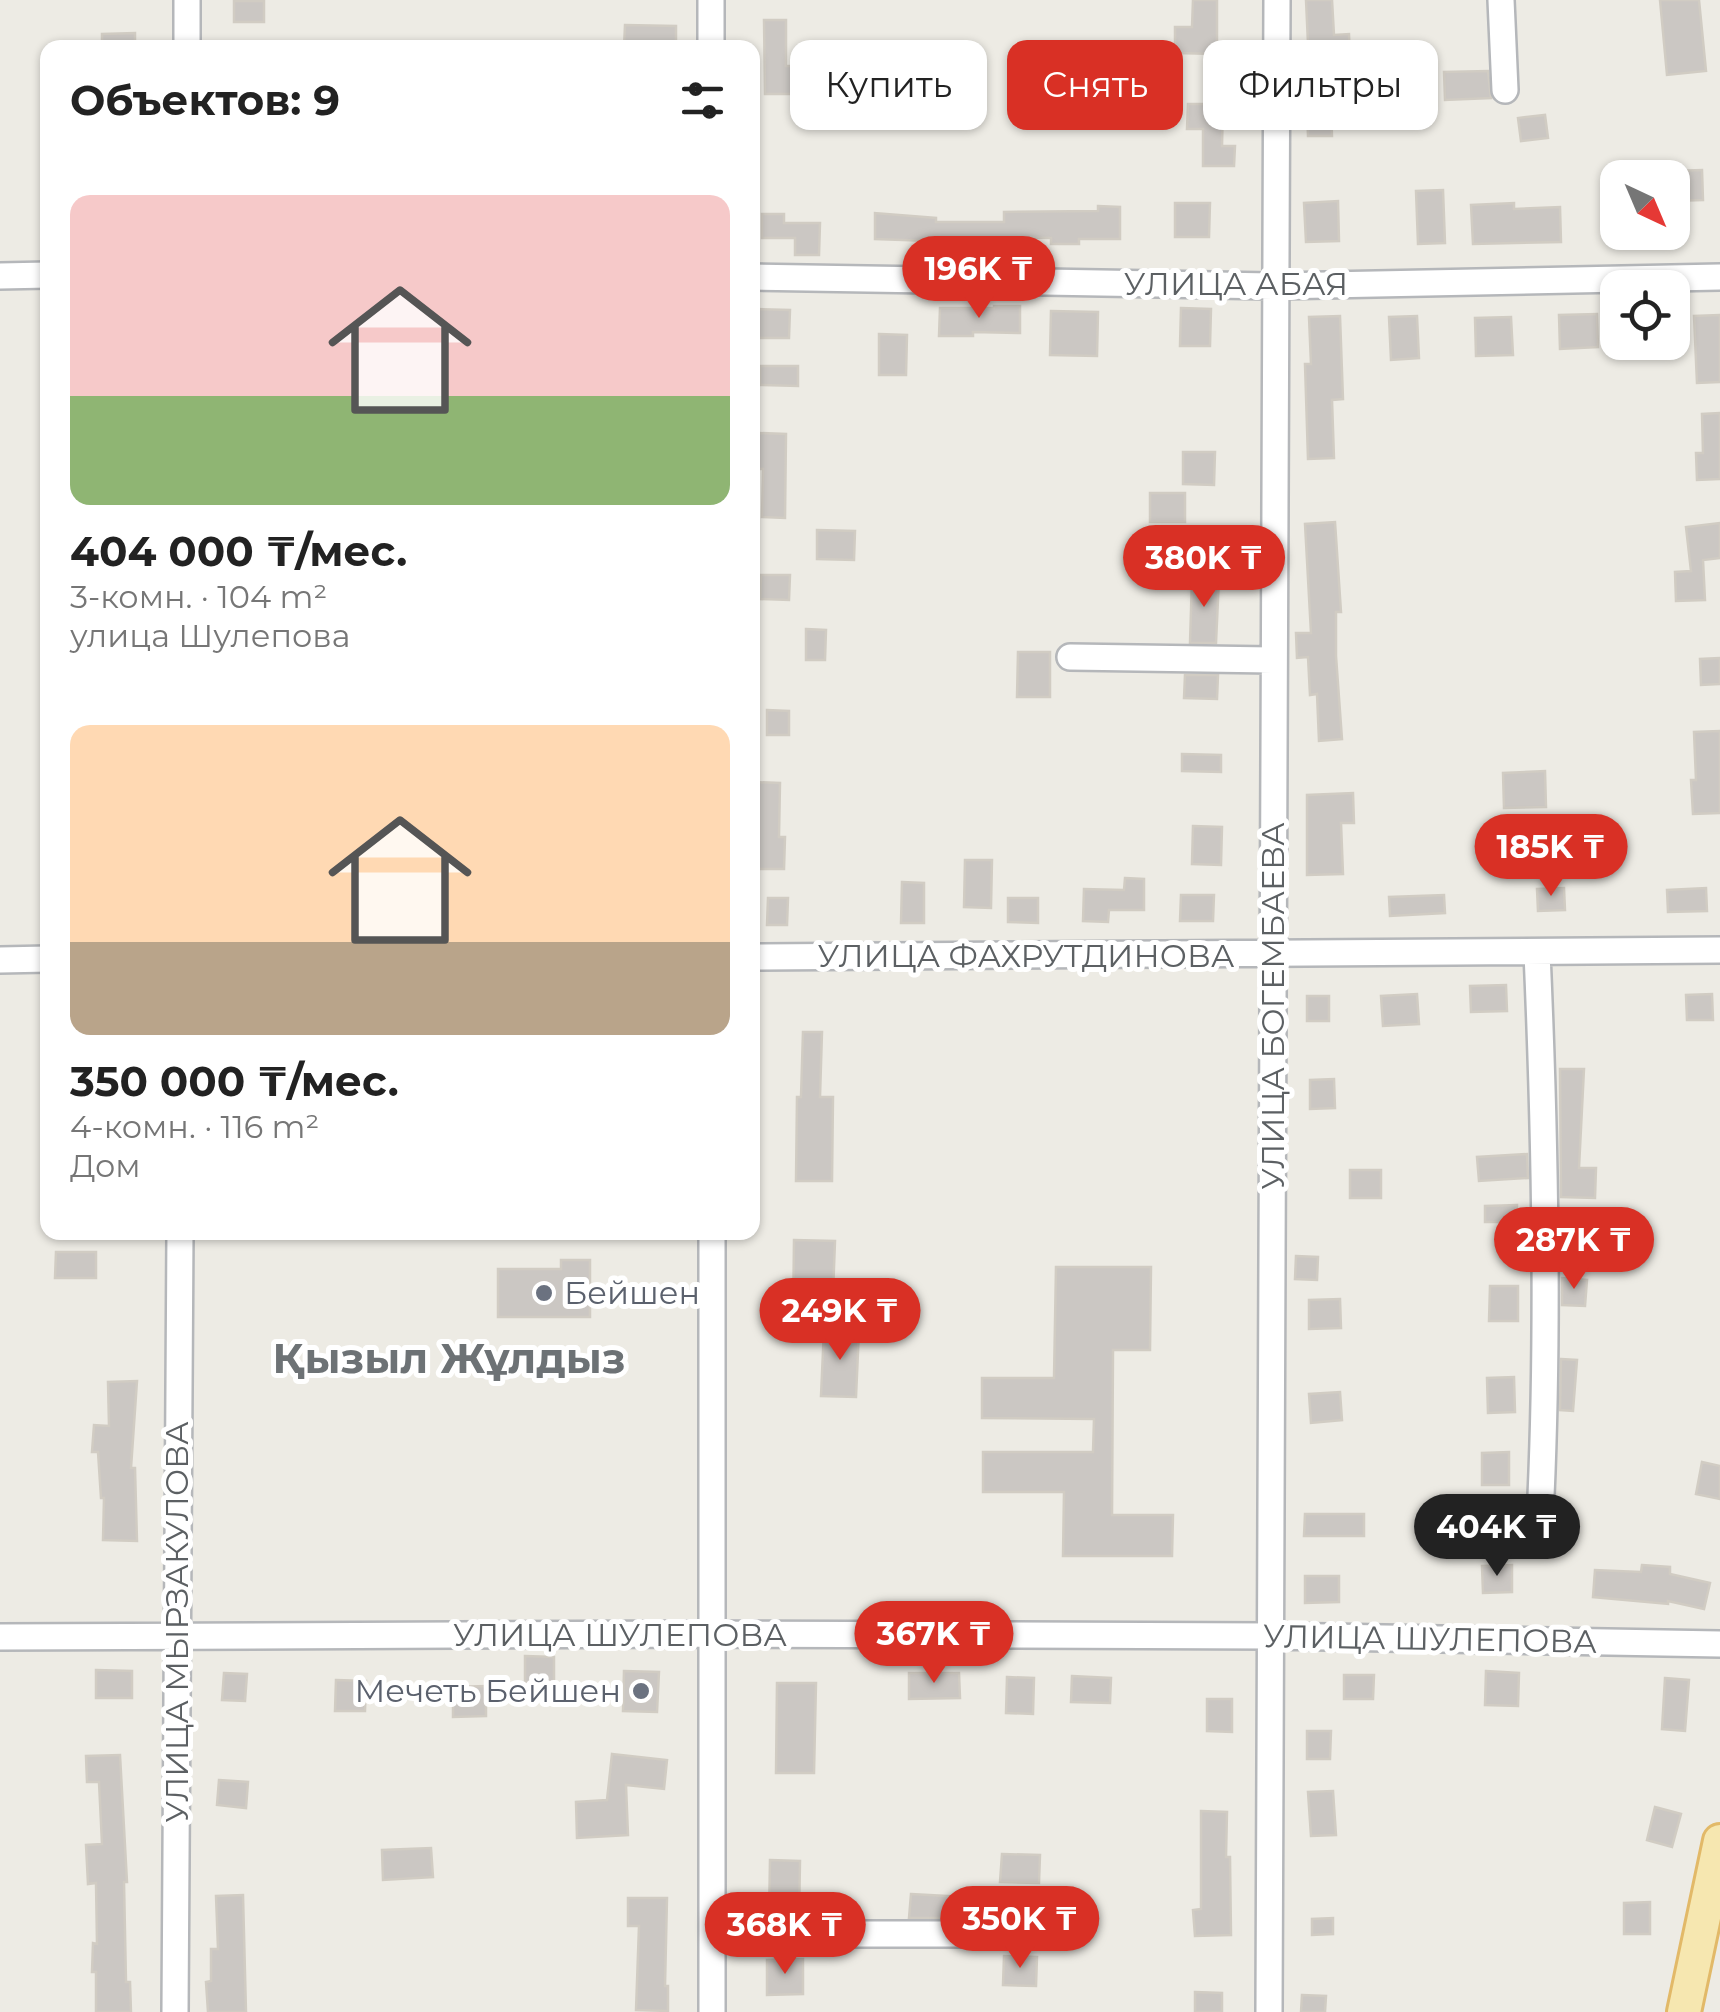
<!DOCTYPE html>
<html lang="ru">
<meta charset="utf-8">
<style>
body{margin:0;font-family:Montserrat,sans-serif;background:#f2f2f2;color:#222;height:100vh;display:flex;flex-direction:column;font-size:38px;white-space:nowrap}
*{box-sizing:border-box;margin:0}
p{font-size:32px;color:#767676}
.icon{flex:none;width:55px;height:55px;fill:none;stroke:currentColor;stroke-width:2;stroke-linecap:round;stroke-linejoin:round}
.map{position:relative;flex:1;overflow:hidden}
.side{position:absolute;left:40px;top:40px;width:720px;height:1200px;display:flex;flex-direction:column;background:#fff;border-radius:20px;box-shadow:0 2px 8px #0004}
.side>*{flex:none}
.hud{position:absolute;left:790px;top:40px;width:780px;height:90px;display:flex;gap:20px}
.needle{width:65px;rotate:136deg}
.controls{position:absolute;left:1600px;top:160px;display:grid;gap:20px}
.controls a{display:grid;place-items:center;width:90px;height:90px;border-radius:20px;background:#fff;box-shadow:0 2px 8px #0004;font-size:50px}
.price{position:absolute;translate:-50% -85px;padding:0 22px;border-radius:35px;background:#d93025;color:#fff;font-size:32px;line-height:65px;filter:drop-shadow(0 2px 5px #0008)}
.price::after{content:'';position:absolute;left:50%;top:60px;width:30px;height:22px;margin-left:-15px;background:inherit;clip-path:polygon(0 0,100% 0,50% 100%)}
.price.selected{background:#222;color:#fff}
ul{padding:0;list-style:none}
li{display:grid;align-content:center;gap:20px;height:530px;padding:0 30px}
li span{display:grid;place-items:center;height:310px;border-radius:20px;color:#555}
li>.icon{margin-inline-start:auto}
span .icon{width:180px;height:180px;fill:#fffc;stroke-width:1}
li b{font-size:42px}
h2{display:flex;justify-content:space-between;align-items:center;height:120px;padding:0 30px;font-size:42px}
.pill{padding:0 35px;border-radius:20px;background:#fff;box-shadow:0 2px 8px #0004;font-size:35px;line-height:90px}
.pill.selected{background:#d93025;color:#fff}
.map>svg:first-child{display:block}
.building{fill:#cbc7c3;stroke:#d1ccc3;stroke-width:2.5}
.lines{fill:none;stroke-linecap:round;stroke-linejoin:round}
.minor-casing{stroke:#b5b7ba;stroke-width:30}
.major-casing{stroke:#e2b968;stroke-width:38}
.minor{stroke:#fff;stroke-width:25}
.major{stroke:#f6e7b0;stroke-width:32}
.worship-dot{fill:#6b7280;stroke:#fff;stroke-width:4}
.labels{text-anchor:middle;stroke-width:10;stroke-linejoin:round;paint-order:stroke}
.street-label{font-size:32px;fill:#5c6063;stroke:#fff}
.worship-label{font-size:32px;fill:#5b616d;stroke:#fff;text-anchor:start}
.district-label{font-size:42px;font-weight:bold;fill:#6d7275;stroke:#fff}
</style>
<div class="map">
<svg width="1720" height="2012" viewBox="0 0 1720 2012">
<rect width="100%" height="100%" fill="#edebe4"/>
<path class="building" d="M1193,0H1217V54L1175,53V27H1192Z
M1306,0H1332L1334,35L1349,34L1350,64L1309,65Z
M1660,0H1699L1706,71L1667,75Z
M234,1H264V22H234Z
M764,20H786V66H796L795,94H765Z
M625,25L676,26V48H624Z
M135,33V48H102V34Z
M1488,71L1491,98L1445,100L1444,72Z
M1188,104H1223L1222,146H1235L1234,166H1203V129H1187Z
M1331,106L1332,136H1308L1307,107Z
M1545,115L1548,138L1521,141L1518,118Z
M1702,170L1703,200L1672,201V171Z
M1443,190L1445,243L1418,244L1416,191Z
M1338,201L1339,241L1306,242L1304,203Z
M1175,203H1210L1209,237H1175Z
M1514,203V209L1560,207L1561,242L1473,244L1471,205Z
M1098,206L1120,207V239H1079V244H1051V238L981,237V247H960V242L875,239V213L936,218V222H1004V212L1098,211Z
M762,214H784V223H820L819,255H795V238H762Z
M994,306H1020V333L973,332V336H939L940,308H994Z
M1181,308L1211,309L1210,346H1180Z
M756,309L790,310L789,338H756Z
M1051,311L1098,312L1097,356L1050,355Z
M1597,314L1598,347L1560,349L1559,315Z
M1720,315V382L1697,383L1694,316Z
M1340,316L1343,399L1332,400L1334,458L1308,459L1305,364H1311L1309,317Z
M1417,316L1419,358L1391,360L1389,317Z
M1511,317L1513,355L1476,356L1475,318Z
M879,334L907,335L906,375H879Z
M760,366H798V386L760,385Z
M1720,413V479L1697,480L1696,453H1703L1702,414Z
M759,433L786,434L785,518L762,517L763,469H758Z
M1183,452H1215L1214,485L1183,484Z
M1150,493H1185V522H1150Z
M1335,522L1341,612H1336V656L1342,739L1319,741L1317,694L1310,695L1308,657L1297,658L1296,633H1311L1305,524Z
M1720,523V558L1703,560L1705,600L1676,601L1675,572L1691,571L1686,527Z
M817,530L855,531L854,560L817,559Z
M761,575H790L789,600L760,599Z
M1192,578H1219L1216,643H1190Z
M806,629L826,630L825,660H806Z
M1018,652H1050V697H1017Z
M1720,658V684L1701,685L1700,659Z
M1185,675H1218L1217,699L1184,698Z
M767,710L789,711V735H767Z
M1720,731V813L1693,814L1691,780H1696L1694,732Z
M1182,754L1221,755V772L1182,771Z
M1545,771L1546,807L1504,808L1503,773Z
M754,782L780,783L779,837H785L784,869H756Z
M1353,793L1354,823H1341L1343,874L1307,875V795Z
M1193,826L1222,827L1221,865L1192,864Z
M965,860H992L991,908L964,907Z
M1125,878L1144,879V910H1109L1108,922L1083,921L1084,889L1124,890Z
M902,882L924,883V923H901Z
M1564,888L1565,910L1538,911L1537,889Z
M1706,888L1707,911L1668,912L1667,890Z
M1181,895H1214L1213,921H1180Z
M1444,895L1445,913L1390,916L1389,897Z
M768,898H788L787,925H767Z
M1008,898H1038V923L1008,922Z
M1506,985L1507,1011L1471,1012L1470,986Z
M1417,994L1419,1024L1383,1026L1381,996Z
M1712,994L1713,1020H1687L1686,995Z
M1307,996H1329V1021H1307Z
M803,1032H822L820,1097H833L832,1181H796L797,1097H801Z
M1560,1069H1584L1579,1168H1596L1595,1198L1561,1197Z
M1334,1079L1335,1108L1310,1109V1080Z
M1527,1154L1528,1178L1479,1181L1477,1157Z
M1350,1170H1381V1198H1350Z
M1517,1205V1222H1485V1206Z
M794,1240L835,1241L832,1320L793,1319Z
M56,1252H96V1278H55Z
M1296,1256L1318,1257L1317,1280L1295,1279Z
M561,1260H590V1317H498V1269H561Z
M1056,1267H1151L1150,1350H1113L1112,1515H1173L1172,1556H1063L1064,1492H983V1452H1093L1094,1419L982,1418V1378H1054Z
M1562,1278L1587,1280L1585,1306L1562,1305Z
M1490,1286H1518V1321H1489Z
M1340,1299L1341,1328L1309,1329V1300Z
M824,1329L859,1330L856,1397L821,1396Z
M1561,1359L1577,1360L1573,1411L1560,1410Z
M1514,1377L1515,1412L1488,1413L1487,1378Z
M137,1381L131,1468H135L137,1541L103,1540L104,1498H101L98,1452H92L94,1425L109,1426L108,1382Z
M1340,1392L1342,1420L1311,1423L1309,1394Z
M1509,1452V1485H1482V1453Z
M1702,1462L1720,1466V1499L1696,1494Z
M1305,1514H1364V1536H1304Z
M1512,1565V1592L1483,1593L1482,1566Z
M1642,1565L1670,1567V1574L1710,1583L1704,1609L1668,1601V1604L1593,1597L1595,1570L1641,1572Z
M1305,1576H1339V1602L1305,1603Z
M525,1656L554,1657V1682H525Z
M96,1670L132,1671V1698H96Z
M624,1671L659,1672L657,1712L623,1711Z
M1486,1671L1519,1673L1518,1706L1485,1705Z
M224,1673L247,1674L245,1701L222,1700Z
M909,1673H959L960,1698L909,1699Z
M1344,1675H1374L1373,1699H1344Z
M1072,1676L1111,1678L1110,1703L1071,1702Z
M1007,1677L1034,1678L1033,1714L1006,1713Z
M1665,1678L1689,1680L1685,1731L1662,1729Z
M336,1680L366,1681L365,1711H335Z
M777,1683H816L814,1773H776Z
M486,1686V1716L453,1717V1687Z
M1207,1699H1232V1732L1207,1731Z
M1307,1731H1331L1330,1759H1307Z
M612,1754L667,1760L664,1789L626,1785L628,1835L577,1838L576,1802L607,1800Z
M120,1755L127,1882H124L126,1982H130L131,2012H96V1972H92L93,1943L97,1944L96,1883L88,1884L86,1845L102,1844L99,1782H87L86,1756Z
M219,1780L248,1782L246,1808L217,1805Z
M1333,1791L1336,1835L1311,1836L1308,1792Z
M1655,1807L1681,1814L1672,1847L1647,1840Z
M1201,1811L1227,1812L1226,1857H1230L1231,1935L1195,1936L1193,1910L1201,1909Z
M431,1848L433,1877L383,1880L382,1850Z
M1002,1854L1040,1855L1039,1883L1000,1882Z
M770,1860L800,1861L799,1918H769Z
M911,1894L965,1897L964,1918H909Z
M243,1895L246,2012H208L206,1982L211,1981V1949H218L216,1896Z
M628,1898H667L665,1986H668V2011L636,2010L639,1926H628Z
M1650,1902V1934H1624V1903Z
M1333,1918V1934L1312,1935V1919Z
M1004,1956L1037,1957L1036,1986L1003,1985Z
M803,1959V1994L767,1995V1960Z
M1195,1992L1222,1993V2012H1195Z
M1302,1995L1326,1996L1325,2012H1301Z"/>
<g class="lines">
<g class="minor-casing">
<path id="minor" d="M711,0V48
M1501,0L1505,90
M187,48V0
M0,276L48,275
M752,277L1276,286L1720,277
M1070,657L1274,660
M1537,953C1545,1134 1549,1314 1541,1496
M752,957L1720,950
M0,960L48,959
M712,1232V2012
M0,1637L712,1634L1271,1636L1720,1644
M712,1934H978
M175,2012L180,1232
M1269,2012L1277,0"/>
</g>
<g class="major-casing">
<path id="major" d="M1684,2012L1720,1841"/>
</g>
<use href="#minor" class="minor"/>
<use href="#major" class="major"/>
</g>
<g class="worship-dot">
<circle cx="544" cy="1293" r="10"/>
<circle cx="641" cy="1691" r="10"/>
</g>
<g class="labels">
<g class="street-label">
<text x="1236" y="295">УЛИЦА АБАЯ</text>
<text x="1026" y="967">УЛИЦА ФАХРУТДИНОВА</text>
<text transform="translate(1273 1006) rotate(-90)" y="11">УЛИЦА БОГЕМБАЕВА</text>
<text transform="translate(177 1622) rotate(-90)" y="11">УЛИЦА МЫРЗАКУЛОВА</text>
<text x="620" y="1646">УЛИЦА ШУЛЕПОВА</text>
<text transform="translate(1430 1639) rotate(1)" y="11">УЛИЦА ШУЛЕПОВА</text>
</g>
<g class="worship-label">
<text x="564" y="1304">Бейшен</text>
<text x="621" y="1702" text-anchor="end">Мечеть Бейшен</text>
</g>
<g class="district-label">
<text x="449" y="1373">Қызыл Жұлдыз</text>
</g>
</g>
</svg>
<div class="controls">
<a><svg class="needle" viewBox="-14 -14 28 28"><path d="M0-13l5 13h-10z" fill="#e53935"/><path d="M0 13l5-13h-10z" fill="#767676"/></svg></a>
<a><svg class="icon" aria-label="locate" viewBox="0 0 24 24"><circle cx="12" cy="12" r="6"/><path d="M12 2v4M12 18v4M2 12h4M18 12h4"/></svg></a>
</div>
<b class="price" style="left:979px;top:321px">196K ₸</b>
<b class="price" style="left:1204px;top:610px">380K ₸</b>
<b class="price" style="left:1551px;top:899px">185K ₸</b>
<b class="price" style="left:1574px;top:1292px">287K ₸</b>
<b class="price" style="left:840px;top:1363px">249K ₸</b>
<b class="price selected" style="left:1497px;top:1579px">404K ₸</b>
<b class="price" style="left:934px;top:1686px">367K ₸</b>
<b class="price" style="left:1020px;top:1971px">350K ₸</b>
<b class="price" style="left:785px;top:1977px">368K ₸</b>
<div class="hud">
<a class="pill">Купить</a>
<a class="pill selected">Снять</a>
<a class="pill">Фильтры</a>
</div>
<section class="side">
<h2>Объектов: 9<svg class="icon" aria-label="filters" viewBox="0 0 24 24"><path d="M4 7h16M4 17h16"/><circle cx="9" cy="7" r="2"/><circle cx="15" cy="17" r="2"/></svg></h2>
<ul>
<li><span style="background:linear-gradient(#f6c9c9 65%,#8fb573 0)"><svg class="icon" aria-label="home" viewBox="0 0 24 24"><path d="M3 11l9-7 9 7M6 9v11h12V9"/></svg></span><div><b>404 000 ₸/мес.</b><p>3-комн. · 104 m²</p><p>улица Шулепова</p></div></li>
<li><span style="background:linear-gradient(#ffd9b3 70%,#b9a48a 0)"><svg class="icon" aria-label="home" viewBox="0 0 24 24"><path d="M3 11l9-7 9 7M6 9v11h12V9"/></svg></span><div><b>350 000 ₸/мес.</b><p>4-комн. · 116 m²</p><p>Дом</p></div></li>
</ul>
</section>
</div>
